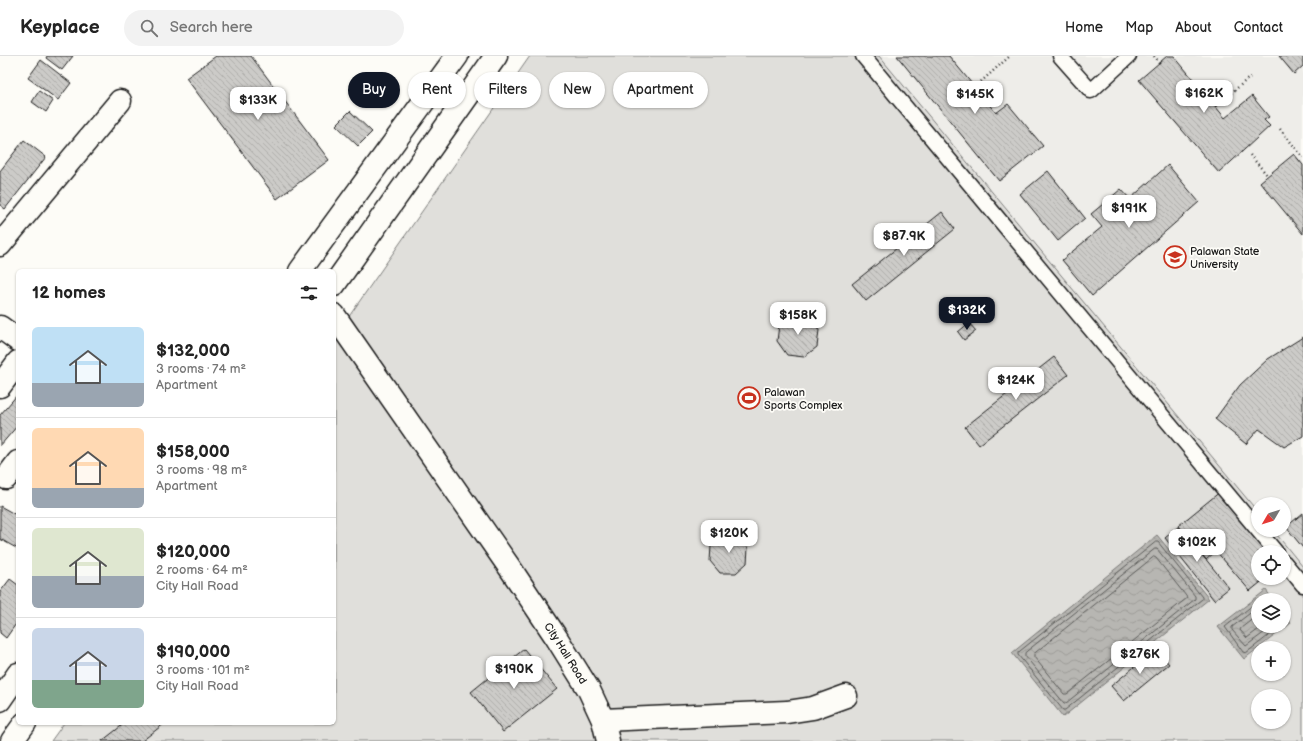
<!DOCTYPE html>
<meta charset="utf-8">
<style>
body{margin:0;font-family:"Balsamiq Sans",sans-serif;background:#f2f2f2;color:#222;height:100vh;display:flex;flex-direction:column;font-size:15px;white-space:nowrap}
*{box-sizing:border-box;margin:0}
p{font-size:13px;color:#767676}
.icon{flex:none;width:22px;height:22px;fill:none;stroke:currentColor;stroke-width:2;stroke-linecap:round;stroke-linejoin:round}
.map{position:relative;flex:1;overflow:hidden}
.sheet{position:absolute;left:16px;top:213px;width:320px;height:456px;display:flex;flex-direction:column;background:#fff;border-radius:6px;box-shadow:0 1px 3px #0004}
.sheet>*{flex:none}
.banner{position:absolute;left:348px;top:16px;width:380px;height:36px;display:flex;gap:8px}
.needle{width:26px;rotate:231deg}
.tools{position:absolute;left:1251px;top:441px;display:grid;gap:8px}
.tools a{display:grid;place-items:center;width:40px;height:40px;border-radius:50%;background:#fff;box-shadow:0 1px 3px #0004;font-size:20px}
.price{position:absolute;translate:-50% -34px;padding:0 9px;border-radius:8px;background:#fff;color:#222;font-size:13px;line-height:26px;filter:drop-shadow(0 1px 2px #0008)}
.price::after{content:'';position:absolute;left:50%;top:24px;width:12px;height:9px;margin-left:-6px;background:inherit;clip-path:polygon(0 0,100% 0,50% 100%)}
.price.current{background:#111827;color:#fff}
ul{padding:0;list-style:none}
li{display:flex;align-items:center;gap:12px;height:100px;padding:0 16px}
li+li{border-top:1px solid #e0e0e0}
li span{display:grid;place-items:center;flex:none;width:112px;height:80px;border-radius:6px;color:#555}
li>.icon{margin-inline-start:auto}
span .icon{width:48px;height:48px;fill:#fffc;stroke-width:1}
li b{font-size:17px}
h2{display:flex;justify-content:space-between;align-items:center;height:48px;padding:0 16px;font-size:17px}
.pill{padding:0 14px;border-radius:18px;background:#fff;box-shadow:0 1px 3px #0004;font-size:14px;line-height:36px}
.pill.current{background:#111827;color:#fff}
header{display:flex;align-items:center;gap:24px;box-sizing:border-box;height:56px;padding:0 20px;background:#fff;border-bottom:1px solid #e0e0e0}
header strong{font-size:19px}
nav{display:flex;gap:22px;margin-inline-start:auto;font-size:14px}
.search{width:280px;height:36px;background:#f2f2f2;display:flex;align-items:center;gap:10px;box-sizing:border-box;padding:0 14px;border-radius:22px;color:#767676;font-size:15px}
.map>svg:first-child{display:block}
.built{fill:#eeede9}
.green{fill:#e0dfdb;stroke:#7e7e7c;fill-rule:evenodd}
.water{fill:url(#water-waves);stroke:#797876}
.lines{fill:none;stroke-linecap:round;stroke-linejoin:round}
.shore{stroke:#5a5a58;stroke-width:1}
.building{fill:url(#building-back-hatch);stroke:#1c1c1c}
.lane-casing{stroke:#1c1c1c;stroke-width:17}
.street-casing{stroke:#1c1c1c;stroke-width:25}
.secondary-casing{stroke:#1c1c1c;stroke-width:25}
.path{stroke:#1c1c1c;stroke-width:2.5;stroke-dasharray:1 3;stroke-linecap:butt}
.lane{stroke:#fdfcf7;stroke-width:14}
.street{stroke:#fdfcf7;stroke-width:22}
.secondary{stroke:#fdfcf7;stroke-width:22}
.labels{text-anchor:middle;stroke-width:3.5;stroke-linejoin:round;paint-order:stroke}
.poi-label{font-size:11px;fill:#1c1c1c;stroke:#fdfcf7;text-anchor:start}
.street-label{font-size:11px;fill:#1c1c1c;stroke:#fdfcf7}
</style>
<header>
<strong>Keyplace</strong>
<div class="search"><svg class="icon" aria-label="search" viewBox="0 0 24 24"><circle cx="10" cy="10" r="6"/><path d="M15 15l6 6"/></svg>Search here</div>
<nav><a>Home</a><a>Map</a><a>About</a><a>Contact</a></nav>
</header>
<div class="map">
<svg width="1303" height="685" viewBox="0 0 1303 685">
<defs>
<pattern id="water-waves" width="16" height="10" patternUnits="userSpaceOnUse"><rect width="16" height="10" fill="#b7b6b2"/><path d="M0 5q4-4 8 0t8 0" fill="none" stroke="#9d9c98"/></pattern>
<pattern id="building-back-hatch" width="6" height="6" patternUnits="userSpaceOnUse"><rect width="6" height="6" fill="#cccbc8"/><path d="M-1 5l2 2M0 0l6 6M5-1l2 2" fill="none" stroke="#afaeab"/></pattern>
</defs>
<rect width="100%" height="100%" fill="#fdfcf7"/>
<filter id="ink" filterUnits="userSpaceOnUse"><feTurbulence type="fractalNoise" baseFrequency=".025" numOctaves="2"/><feDisplacementMap in="SourceGraphic" scale="8" xChannelSelector="R" yChannelSelector="G"/><feConvolveMatrix kernelMatrix="1 2 1 2 8 2 1 2 1" color-interpolation-filters="sRGB"/></filter>
<g filter="url(#ink)">
<path class="built" d="M879,0H1303V511L1273,474H1284V448H1258V456Z"/>
<path class="green" d="M530,0H879L1258,456V474H1273L1303,511V685H51L64,667H334V282ZM1258,496H1284V522H1258ZM1258,544H1284V570H1258ZM1258,592H1284V618H1258ZM1258,640H1284V666H1258Z"/>
<path class="water" d="M1157,479L1209,543L1063,661L1012,597Z
M1266,534L1273,544H1258V570H1284V558L1291,567L1244,603L1218,571Z"/>
<g class="lines">
<path class="shore" d="M1156,486H1158L1202,541V543L1065,654H1063L1018,599V597Z
M1155,493H1157L1195,540V543L1066,647H1064L1025,600V597Z
M1154,501L1156,502L1186,540L1187,542L1067,638H1064L1034,601V598Z
M1258,545L1225,571L1243,596L1246,597L1281,570
M1258,551L1232,571V574L1246,590L1273,570
M1258,559L1241,572L1240,574L1247,582L1263,570"/>
</g>
<path class="building" d="M47,0H73L62,14L46,2Z
M216,0H251L329,104L277,143L186,22Z
M897,0H949L996,57L1008,48L1043,90L999,125Z
M1167,0H1174L1225,62L1252,40L1269,61L1264,64L1270,70L1219,117L1139,24Z
M1279,0H1303V10L1294,18Z
M41,4L71,27L58,44L28,22Z
M39,35L53,45L46,56L32,46Z
M350,55L372,76L358,90L336,69Z
M24,84L46,101L5,153L0,149V115Z
M1294,98L1303,109V178L1260,126Z
M1168,109L1199,146L1092,240L1062,204L1102,171L1091,158L1121,133L1130,143Z
M1048,115L1085,162L1058,185L1020,138Z
M942,156L955,173L866,245L852,228Z
M792,259L809,261L819,274L817,291L804,301L787,299L777,285L779,269Z
M969,267L976,275L964,284L958,276Z
M1303,281V380L1284,391L1259,373L1246,388L1215,363L1240,329L1268,303Z
M1054,301L1068,319L979,389L965,371Z
M18,338V369L0,390V359Z
M1221,435L1270,496H1258V522H1266L1250,535L1216,495L1206,504L1178,470Z
M0,450L18,460V493L0,483Z
M1303,457V492L1286,471Z
M1179,470L1229,532L1214,544L1165,482Z
M722,479L738,480L748,492L747,507L736,517H720L710,505L711,490Z
M10,523L18,529V565L6,582L0,577V536Z
M524,593L557,633L503,676L471,636Z
M1156,593L1169,608L1124,645L1111,630Z
M125,667H165L142,685H102Z"/>
<g class="lines">
<g class="lane-casing">
<path id="lane" d="M863,0L1276,496
M1060,0L1091,35L1129,0
M1284,506L1303,529"/>
</g>
<g class="street-casing">
<g id="street">
<path d="M0,189L120,45"/>
<path id="s1" d="M334,259L512,515L556,581L589,634L603,664L608,685"/>
<path d="M0,271L18,284"/>
<path d="M0,330L18,306"/>
<path d="M6,422L18,406"/>
<path d="M603,664L787,656L813,652L846,640"/>
</g>
</g>
<g class="secondary-casing">
<path id="secondary" d="M300,215L457,0
M334,229L496,0
M0,644L18,618
M12,685L25,667"/>
</g>
<path class="path" d="M1154,0L1160,7
M975,31L1010,0
M1216,50L1250,21
M1280,73L1303,101
M1250,99L1268,120"/>
<use href="#lane" class="lane"/>
<use href="#street" class="street"/>
<use href="#secondary" class="secondary"/>
</g>
</g>
<defs>
<g id="university-ring" transform="scale(1.15)"><circle r="9.5" fill="#fdfcf7" stroke="#c8321e" stroke-width="1.5"/><path d="M0-5L7-2L0 1L-7-2ZM-4 1L0 2.5L4 1V4Q0 6-4 4Z" fill="#c8321e"/></g>
<g id="stadium-ring" transform="scale(1.15)"><circle r="9.5" fill="#fdfcf7" stroke="#c8321e" stroke-width="1.5"/><path d="M0-5a6.5 5 0 1 0 0 10a6.5 5 0 1 0 0-10ZM-3.5-1.8h7v3.6h-7Z" fill="#c8321e"/></g>
</defs>
<g fill-rule="evenodd">
<use href="#university-ring" x="1175" y="201"/>
<use href="#stadium-ring" x="749" y="342"/>
</g>
<g class="labels">
<g class="poi-label">
<text x="1190" y="199">Palawan State<tspan x="1190" dy="13">University</tspan></text>
<text x="764" y="340">Palawan<tspan x="764" dy="13">Sports Complex</tspan></text>
</g>
<g class="street-label">
<text dy="4" stroke="none"><textPath href="#s1" startOffset="410">City Hall Road</textPath></text>
</g>
</g>
</svg>
<div class="tools">
<a><svg class="needle" viewBox="-14 -14 28 28"><path d="M0-13l5 13h-10z" fill="#e53935"/><path d="M0 13l5-13h-10z" fill="#767676"/></svg></a>
<a><svg class="icon" aria-label="locate" viewBox="0 0 24 24"><circle cx="12" cy="12" r="6"/><path d="M12 2v4M12 18v4M2 12h4M18 12h4"/></svg></a>
<a><svg class="icon" aria-label="layers" viewBox="0 0 24 24"><path d="M12 4l9 5-9 5-9-5zM3 14l9 5 9-5"/></svg></a>
<a>+</a>
<a>−</a>
</div>
<b class="price" style="left:1204px;top:58px">$162K</b>
<b class="price" style="left:975px;top:59px">$145K</b>
<b class="price" style="left:258px;top:65px">$133K</b>
<b class="price" style="left:1129px;top:173px">$191K</b>
<b class="price" style="left:904px;top:201px">$87.9K</b>
<b class="price current" style="left:967px;top:275px">$132K</b>
<b class="price" style="left:798px;top:280px">$158K</b>
<b class="price" style="left:1016px;top:345px">$124K</b>
<b class="price" style="left:729px;top:498px">$120K</b>
<b class="price" style="left:1197px;top:507px">$102K</b>
<b class="price" style="left:1140px;top:619px">$276K</b>
<b class="price" style="left:514px;top:634px">$190K</b>
<div class="banner">
<a class="pill current">Buy</a>
<a class="pill">Rent</a>
<a class="pill">Filters</a>
<a class="pill">New</a>
<a class="pill">Apartment</a>
</div>
<section class="sheet">
<h2>12 homes<svg class="icon" aria-label="filters" viewBox="0 0 24 24"><path d="M4 7h16M4 17h16"/><circle cx="9" cy="7" r="2"/><circle cx="15" cy="17" r="2"/></svg></h2>
<ul>
<li><span style="background:linear-gradient(#bfe0f5 70%,#9aa5b1 0)"><svg class="icon" aria-label="home" viewBox="0 0 24 24"><path d="M3 11l9-7 9 7M6 9v11h12V9"/></svg></span><div><b>$132,000</b><p>3 rooms · 74 m²</p><p>Apartment</p></div></li>
<li><span style="background:linear-gradient(#ffd9b3 75%,#9aa5b1 0)"><svg class="icon" aria-label="home" viewBox="0 0 24 24"><path d="M3 11l9-7 9 7M6 9v11h12V9"/></svg></span><div><b>$158,000</b><p>3 rooms · 98 m²</p><p>Apartment</p></div></li>
<li><span style="background:linear-gradient(#dfe7d0 60%,#9aa5b1 0)"><svg class="icon" aria-label="home" viewBox="0 0 24 24"><path d="M3 11l9-7 9 7M6 9v11h12V9"/></svg></span><div><b>$120,000</b><p>2 rooms · 64 m²</p><p>City Hall Road</p></div></li>
<li><span style="background:linear-gradient(#c9d6e8 65%,#7fa58c 0)"><svg class="icon" aria-label="home" viewBox="0 0 24 24"><path d="M3 11l9-7 9 7M6 9v11h12V9"/></svg></span><div><b>$190,000</b><p>3 rooms · 101 m²</p><p>City Hall Road</p></div></li>
</ul>
</section>
</div>
